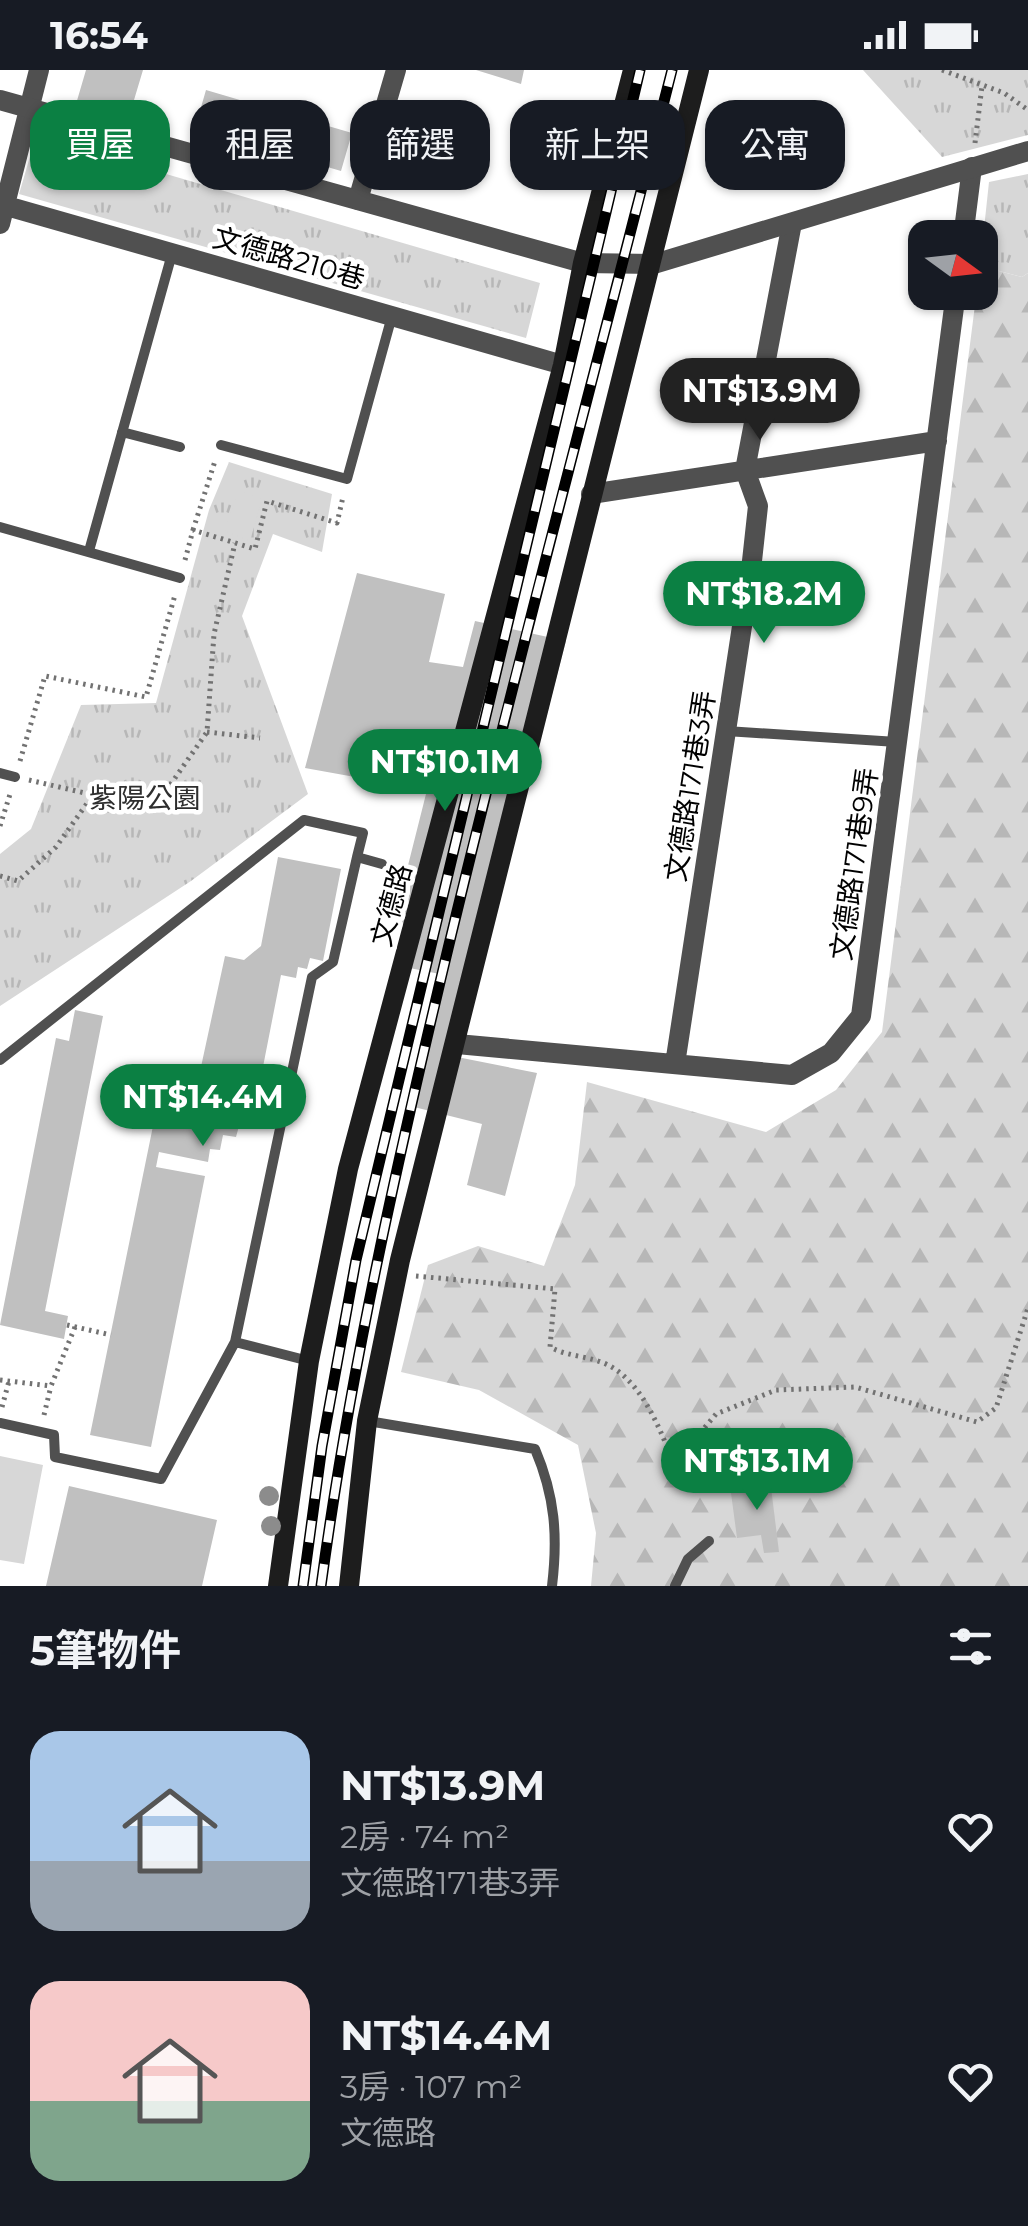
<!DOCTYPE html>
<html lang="zh-TW">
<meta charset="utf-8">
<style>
body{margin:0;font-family:Montserrat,"Noto Sans TC",sans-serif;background:#20242c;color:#f1f3f6;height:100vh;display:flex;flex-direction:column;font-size:38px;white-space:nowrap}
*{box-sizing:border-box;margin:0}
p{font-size:32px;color:#9ea1a6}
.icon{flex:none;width:55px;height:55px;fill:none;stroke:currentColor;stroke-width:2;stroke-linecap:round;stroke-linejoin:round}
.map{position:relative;height:1516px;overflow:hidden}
.panel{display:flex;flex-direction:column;background:#171b24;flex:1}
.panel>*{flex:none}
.banner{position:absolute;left:30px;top:30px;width:970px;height:90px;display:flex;gap:20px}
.needle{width:65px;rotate:105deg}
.buttons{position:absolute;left:908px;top:150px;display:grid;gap:20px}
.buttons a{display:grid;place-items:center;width:90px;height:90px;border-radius:20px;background:#171b24;box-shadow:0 2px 8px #0004;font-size:50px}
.price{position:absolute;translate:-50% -85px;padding:0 22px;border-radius:35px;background:#0b8043;color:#fff;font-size:32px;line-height:65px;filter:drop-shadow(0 2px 5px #0008)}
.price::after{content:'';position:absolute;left:50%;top:60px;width:30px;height:22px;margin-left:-15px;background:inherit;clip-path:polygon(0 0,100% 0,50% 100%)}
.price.active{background:#222;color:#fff}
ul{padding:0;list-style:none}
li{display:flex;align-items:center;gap:30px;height:250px;padding:0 30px}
li span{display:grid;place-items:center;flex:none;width:280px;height:200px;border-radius:30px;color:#555}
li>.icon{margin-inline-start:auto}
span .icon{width:120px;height:120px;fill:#fffc;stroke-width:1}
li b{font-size:42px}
h2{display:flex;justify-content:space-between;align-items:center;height:120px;padding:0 30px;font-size:42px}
.pill{padding:0 35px;border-radius:30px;background:#171b24;box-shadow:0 2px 8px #0004;font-size:35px;line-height:90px}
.pill.active{background:#0b8043;color:#fff}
.status{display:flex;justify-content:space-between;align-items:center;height:70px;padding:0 50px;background:#171b24;direction:ltr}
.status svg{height:28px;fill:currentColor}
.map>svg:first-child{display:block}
.grass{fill:url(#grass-tufts)}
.forest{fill:url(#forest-firs)}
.pitch{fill:#d7d7d7}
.building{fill:#c0c0c0}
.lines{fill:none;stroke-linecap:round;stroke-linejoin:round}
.path{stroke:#727272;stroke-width:5;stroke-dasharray:2.5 5;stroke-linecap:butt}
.service{stroke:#505050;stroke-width:10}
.minor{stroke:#505050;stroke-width:20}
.tertiary{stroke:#505050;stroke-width:20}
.secondary{stroke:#1d1d1d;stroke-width:20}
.rail-casing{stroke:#000;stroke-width:11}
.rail{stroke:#fff;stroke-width:8;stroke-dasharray:22;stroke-linecap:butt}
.tree{fill:#8c8c8c}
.labels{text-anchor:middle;stroke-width:9;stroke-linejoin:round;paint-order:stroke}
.street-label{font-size:28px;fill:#000;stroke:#fff}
.park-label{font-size:28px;fill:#2e2e2e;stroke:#fff}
</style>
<div class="status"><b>16:54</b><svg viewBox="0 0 49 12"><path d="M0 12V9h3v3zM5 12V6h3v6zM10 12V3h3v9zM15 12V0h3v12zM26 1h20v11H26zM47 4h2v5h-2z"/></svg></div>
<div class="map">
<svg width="1028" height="1516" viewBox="0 0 1028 1516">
<defs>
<pattern id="grass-tufts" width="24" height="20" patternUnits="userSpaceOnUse" patternTransform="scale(2.5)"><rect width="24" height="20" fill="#d7d7d7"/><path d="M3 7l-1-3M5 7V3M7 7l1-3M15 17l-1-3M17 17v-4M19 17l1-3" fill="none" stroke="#b7b7b7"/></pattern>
<pattern id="forest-firs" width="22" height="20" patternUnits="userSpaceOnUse" patternTransform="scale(2.5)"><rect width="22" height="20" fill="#d7d7d7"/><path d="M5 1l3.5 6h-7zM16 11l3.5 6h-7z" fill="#b7b7b7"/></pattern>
</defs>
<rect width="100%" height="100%" fill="#fff"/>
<path class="grass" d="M863,0H1028V65L942,87Z
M36,66L540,213L526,268L19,124Z
M1028,104V203L1022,207L980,196L989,112Z
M229,392L332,424L322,482L273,464L242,546L308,724L191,811L0,936V784L31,759L81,635L156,633L209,440Z"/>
<path class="forest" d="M980,196L1022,207L1028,203V1516H591L596,1463L578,1375L479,1320L401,1302L428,1195L478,1176L544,1196L575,1115L587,1012L766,1062L836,1020L882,962Z"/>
<path class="pitch" d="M238,420L262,429L250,471L225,461Z
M0,1386L43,1395L24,1494L0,1490Z"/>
<path class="building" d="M86,0H143L128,50L76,34Z
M476,0H524L521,14Z
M206,20L352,63L341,101L195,58Z
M357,503L445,524L429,592L463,597L475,551L566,571L457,987L537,1003L505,1126L467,1115L482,1054L410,1036L445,905L394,895L404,856L393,855L427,720L305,698Z
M278,787L341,799L323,891L310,888L307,899L298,897L296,908L281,905L251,1058L239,1056L236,1067L223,1065L220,1080L210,1079L208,1092L159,1082L156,1097L205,1106L151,1377L90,1365L153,1056L172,1059L191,1043L225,886L244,890L261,876Z
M75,940L103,946L45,1241L68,1246L64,1269L0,1255L56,968L69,971Z
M769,1401L779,1482L764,1483L761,1465L737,1468L731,1423L754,1420L753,1403Z
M69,1416L217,1450L202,1516H46Z"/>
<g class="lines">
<path class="path" d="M942,0L1004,23L1028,40
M975,73L982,16
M193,460L215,391
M185,490L193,460L255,479L267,431L337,453L343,427
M207,662L260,668
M20,691L45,606L146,627L175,525
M29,710L132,734L166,721L207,662L214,564L235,473
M0,756L11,721
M0,806L18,811L56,777L93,725
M416,1206L555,1219L550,1277C568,1287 592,1286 610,1296C651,1319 667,1381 685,1421V1381L716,1344L776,1320L855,1317L977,1352L996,1338L1028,1238
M67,1255L111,1265
M0,1310L51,1316L75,1257
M2,1337L9,1311
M44,1345L51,1316"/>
<path class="service" d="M122,362L180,377
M221,375L347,409L392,246
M0,457L180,508
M89,481L172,184
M726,661L897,672
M0,703L15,707
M0,990L304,750L363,763L357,787
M235,1272L312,907L333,892L357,787L382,794
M368,1351L535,1379C555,1426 558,1466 552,1516
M0,1353L54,1365L55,1387L161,1409L235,1272L309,1291
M675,1516L688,1489L709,1471"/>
<path class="minor" d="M358,130L396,0
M0,134L563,295
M0,154L39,0
M963,168L972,97
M591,424L937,371
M457,974L792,1005L831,983L861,946L956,222
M675,994L752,491L758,436L745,400L792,153"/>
<path class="tertiary" d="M0,30L583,193L654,194L1028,81"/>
<path class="secondary" d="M278,1516L309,1291L348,1099L563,295L583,193L633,0
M349,1516L367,1351L400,1190L699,0"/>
<g class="rail-casing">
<path id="rail" d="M303,1516L322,1376L356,1190L640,0
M321,1516C350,1302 396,1097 446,887C517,590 597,296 672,0"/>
</g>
<use href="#rail" class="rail"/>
</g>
<g class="tree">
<circle cx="269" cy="1426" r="10"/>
<circle cx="271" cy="1456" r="10"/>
</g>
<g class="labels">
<g class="street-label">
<text transform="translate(289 188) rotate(16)" y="10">文德路210巷</text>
<text transform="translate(690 716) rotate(-81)" y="10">文德路171巷3弄</text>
<text transform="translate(854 794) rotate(-82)" y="10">文德路171巷9弄</text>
<text transform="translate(391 835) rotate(-75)" y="10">文德路</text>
</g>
<g class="park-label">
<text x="145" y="738">紫陽公園</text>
</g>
</g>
</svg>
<div class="buttons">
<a><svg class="needle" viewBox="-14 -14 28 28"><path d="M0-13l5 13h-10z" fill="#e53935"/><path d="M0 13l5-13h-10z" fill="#9ea1a6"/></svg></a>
</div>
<b class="price active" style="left:760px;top:373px">NT$13.9M</b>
<b class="price" style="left:764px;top:576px">NT$18.2M</b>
<b class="price" style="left:445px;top:744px">NT$10.1M</b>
<b class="price" style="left:203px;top:1079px">NT$14.4M</b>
<b class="price" style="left:757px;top:1443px">NT$13.1M</b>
<div class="banner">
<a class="pill active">買屋</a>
<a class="pill">租屋</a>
<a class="pill">篩選</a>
<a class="pill">新上架</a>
<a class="pill">公寓</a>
</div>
</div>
<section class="panel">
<h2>5筆物件<svg class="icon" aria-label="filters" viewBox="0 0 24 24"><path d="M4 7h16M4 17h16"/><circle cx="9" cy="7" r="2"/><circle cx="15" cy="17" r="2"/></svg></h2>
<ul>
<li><span style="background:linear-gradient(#a9c7e8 65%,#9aa5b1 0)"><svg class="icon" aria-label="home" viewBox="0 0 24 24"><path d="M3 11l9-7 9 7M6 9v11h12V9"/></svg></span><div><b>NT$13.9M</b><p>2房 · 74 m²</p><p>文德路171巷3弄</p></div><svg class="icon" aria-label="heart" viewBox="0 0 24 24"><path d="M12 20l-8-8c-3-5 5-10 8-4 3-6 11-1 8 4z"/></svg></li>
<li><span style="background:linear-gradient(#f6c9c9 60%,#7fa58c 0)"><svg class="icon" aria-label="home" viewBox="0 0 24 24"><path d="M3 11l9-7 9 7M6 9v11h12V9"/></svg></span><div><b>NT$14.4M</b><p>3房 · 107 m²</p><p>文德路</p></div><svg class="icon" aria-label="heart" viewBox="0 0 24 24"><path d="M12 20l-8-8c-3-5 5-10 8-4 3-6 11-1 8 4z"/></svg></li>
</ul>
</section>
